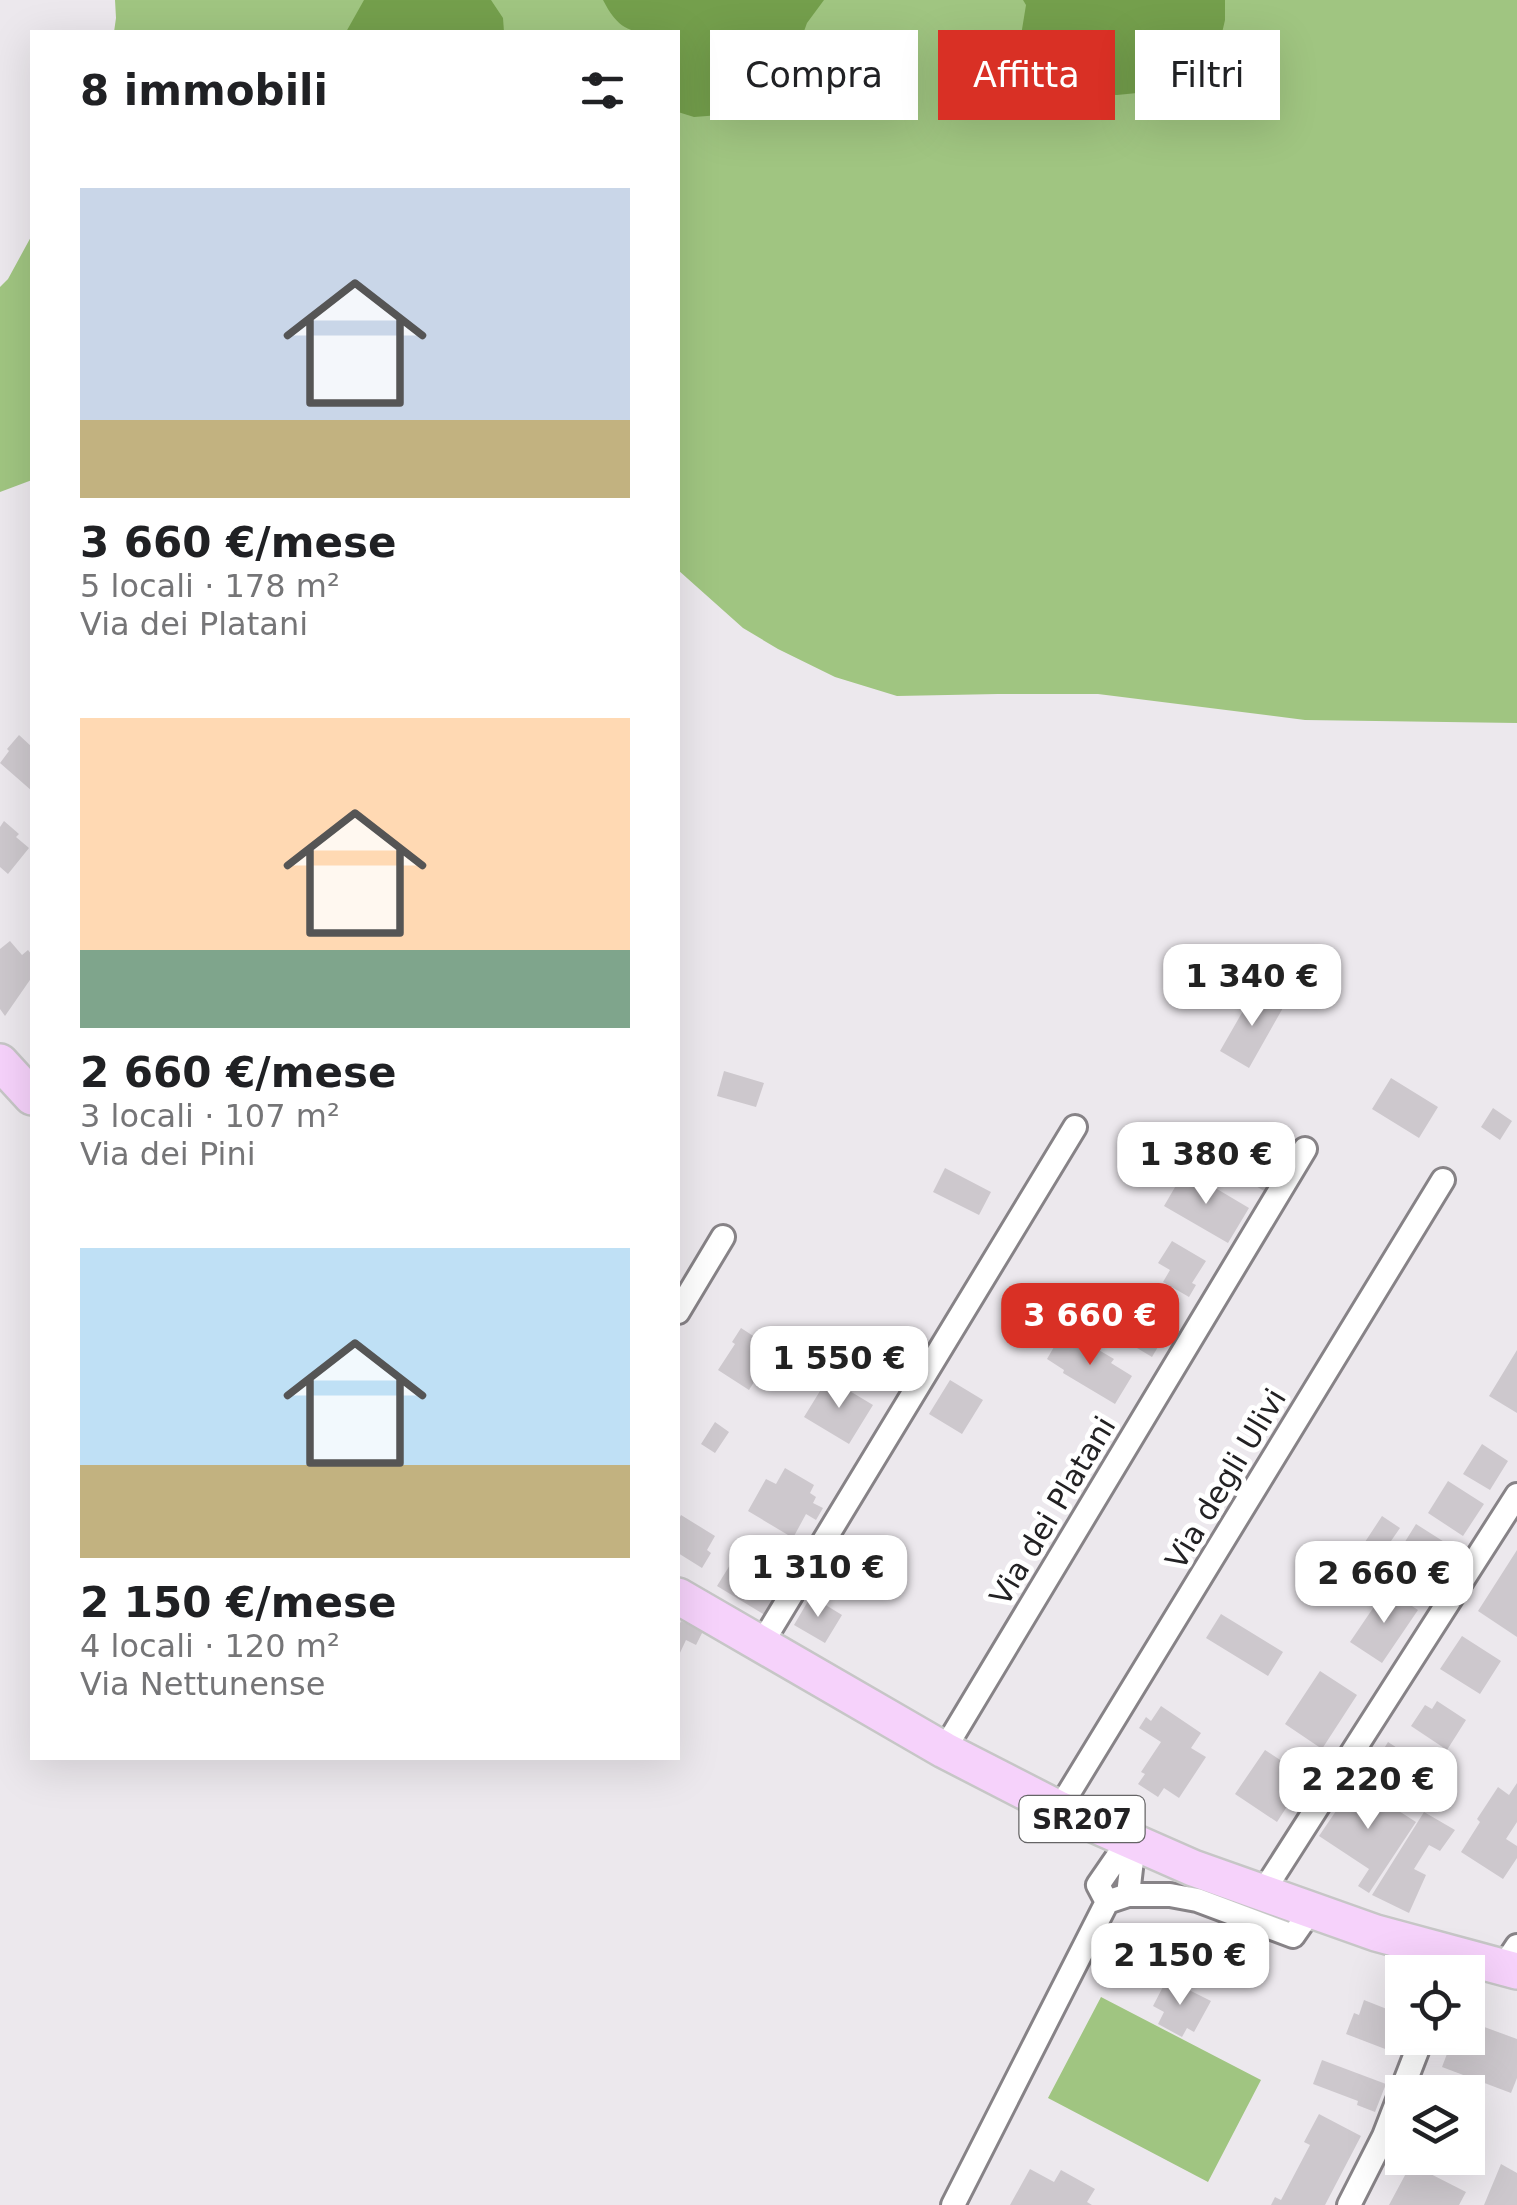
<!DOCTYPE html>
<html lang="it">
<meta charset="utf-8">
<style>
body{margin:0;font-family:"DejaVu Sans",sans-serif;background:#f2f2f2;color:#202124;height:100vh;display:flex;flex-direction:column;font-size:38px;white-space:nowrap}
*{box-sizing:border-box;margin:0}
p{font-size:32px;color:#757577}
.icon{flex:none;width:55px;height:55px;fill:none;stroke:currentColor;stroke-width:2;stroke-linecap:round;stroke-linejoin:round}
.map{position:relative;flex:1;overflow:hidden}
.panel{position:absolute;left:30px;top:30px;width:650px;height:1730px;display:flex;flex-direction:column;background:#fff;border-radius:0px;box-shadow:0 10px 40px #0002}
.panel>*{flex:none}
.guide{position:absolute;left:710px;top:30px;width:655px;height:90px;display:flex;gap:20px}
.tools{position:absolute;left:1385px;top:1955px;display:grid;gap:20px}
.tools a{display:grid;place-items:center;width:100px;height:100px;border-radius:0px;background:#fff;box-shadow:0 10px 40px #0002;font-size:50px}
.price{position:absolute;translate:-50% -85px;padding:0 22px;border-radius:20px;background:#fff;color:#222;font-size:32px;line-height:65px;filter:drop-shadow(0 2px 5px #0008)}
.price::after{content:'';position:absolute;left:50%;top:60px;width:30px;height:22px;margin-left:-15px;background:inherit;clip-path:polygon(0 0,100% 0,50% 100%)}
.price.on{background:#d93025;color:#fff}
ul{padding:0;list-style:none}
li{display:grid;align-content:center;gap:20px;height:530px;padding:0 50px}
li span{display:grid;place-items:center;height:310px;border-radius:0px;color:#555}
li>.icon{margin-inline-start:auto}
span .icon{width:180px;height:180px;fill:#fffc;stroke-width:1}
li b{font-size:42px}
h2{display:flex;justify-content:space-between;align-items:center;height:120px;padding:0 50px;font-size:42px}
.tag{padding:0 35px;border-radius:0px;background:#fff;box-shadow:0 10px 40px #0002;font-size:35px;line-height:90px}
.tag.on{background:#d93025;color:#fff}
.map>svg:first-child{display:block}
.green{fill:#a0c581}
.water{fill:#749f4c}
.building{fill:#cdc8cd}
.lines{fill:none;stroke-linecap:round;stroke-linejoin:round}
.minor-casing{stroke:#878387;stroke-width:28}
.primary-casing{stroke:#c6c6c6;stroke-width:40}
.minor{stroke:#fff;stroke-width:22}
.primary{stroke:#f6d2fb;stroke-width:35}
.labels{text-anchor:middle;stroke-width:10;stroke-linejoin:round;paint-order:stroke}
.shield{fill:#fff;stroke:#656466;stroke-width:2.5}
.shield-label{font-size:28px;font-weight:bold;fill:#232224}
.street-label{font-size:30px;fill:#232224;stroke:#fff}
</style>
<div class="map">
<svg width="1517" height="2205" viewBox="0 0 1517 2205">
<rect width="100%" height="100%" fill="#ece8ed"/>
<path class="green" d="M115,0H1517V723L1305,720L1098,694H998L897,696L835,677L778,649L743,628L678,570V32H114L116,18Z
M32,235V480L0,492V287L8,279Z
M1101,1997L1261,2080L1208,2182L1048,2098Z"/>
<path class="water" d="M364,0H491L503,18L504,32H346Z
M603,0H824L807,23L792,64L771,89L747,110L720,115L694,117L678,112V32C639,32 623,39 603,0Z
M1023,0H1225V20L1219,46L1178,79L1147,92L1117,95L1065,92L1037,82L1025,73L1017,60L1026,5Z"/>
<path class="building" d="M19,735L32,747V791L0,763L9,751L7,749Z
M4,821L19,834L16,837L29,848L8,874L0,867V827Z
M10,941L22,955L28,950L32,955V977L5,1016L0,1009V949Z
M1255,990L1284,1006L1249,1068L1220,1051Z
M724,1071L764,1083L756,1107L717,1096Z
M1391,1078L1438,1107L1419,1138L1372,1109Z
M1493,1108L1512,1121L1500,1140L1481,1127Z
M1247,1135L1291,1162L1271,1195L1227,1169Z
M945,1168L991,1192L979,1215L933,1192Z
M1185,1170L1249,1208L1228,1243L1164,1206Z
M1172,1241L1206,1261L1192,1283L1196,1285L1189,1297L1163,1282L1170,1270L1158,1263Z
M1130,1301L1171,1325L1152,1357L1112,1333Z
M741,1328L784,1356L777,1367L772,1364L763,1377L759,1374L749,1390L718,1370L735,1344L732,1342Z
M1062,1333L1078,1343L1080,1339L1114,1359L1111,1363L1132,1376L1115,1404L1063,1373L1064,1370L1047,1359Z
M1517,1350V1413L1489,1396Z
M828,1378L873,1405L849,1444L804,1417Z
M950,1380L983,1400L962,1434L929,1414Z
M715,1422L729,1432L715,1453L701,1444Z
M1482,1444L1508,1461L1490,1490L1463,1474Z
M785,1468L814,1485L810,1493L816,1497L813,1503L823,1508L816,1520L806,1514L793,1538L748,1511L766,1479L776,1484Z
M1448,1481L1484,1504L1463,1536L1428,1513Z
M681,1515L715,1536L707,1550L711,1553L702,1568L678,1553V1521Z
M1382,1516L1400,1528L1382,1554L1365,1542Z
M1416,1524L1449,1545L1431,1573L1398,1553Z
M1517,1550V1637L1478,1611Z
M738,1552L747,1557L749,1554L774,1569L781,1558L800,1570L770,1618L717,1586Z
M1386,1589L1418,1610L1382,1663L1350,1642Z
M811,1596L842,1615L825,1643L794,1625Z
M1221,1614L1283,1652L1268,1676L1206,1638Z
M681,1621L703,1631L696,1645L686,1640L678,1657V1628Z
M1462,1636L1501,1661L1480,1694L1440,1669Z
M1320,1671L1357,1695L1322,1749L1285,1724Z
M1437,1701L1466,1720L1447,1750L1411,1726L1425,1705L1432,1709Z
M1161,1706L1201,1733L1191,1748L1206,1757L1179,1798L1164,1788L1158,1797L1138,1784L1145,1774L1141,1772L1161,1742L1139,1728L1146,1717L1151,1721Z
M1388,1742L1431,1770L1413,1799L1370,1771Z
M1265,1750L1306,1777L1277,1822L1235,1794Z
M1355,1783L1416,1822L1369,1893L1358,1886L1369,1869L1319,1836Z
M1517,1783V1822L1506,1839L1517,1846V1858L1503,1879L1461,1852L1480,1822L1477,1819L1498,1787L1509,1795Z
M1424,1812L1455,1830L1440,1851L1429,1845L1414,1869L1426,1875L1409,1913L1372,1895Z
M1167,1979L1211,2001L1194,2032L1187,2028L1182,2037L1158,2024L1164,2012L1153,2006Z
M1364,2000L1402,2015V2028L1393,2052L1346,2034L1354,2013L1359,2015Z
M1468,2021L1517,2039V2078L1511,2093L1442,2067L1453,2038H1468Z
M1322,2060L1386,2084L1375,2112L1357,2105L1358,2101L1313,2084Z
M1319,2114L1361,2136L1325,2205H1271L1275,2197L1281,2200L1310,2145L1304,2142Z
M1411,2164L1466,2192L1459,2205H1389Z
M1501,2164L1517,2173V2205H1484Z
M1030,2169L1054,2182L1061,2170L1095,2189L1087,2202L1092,2205H1010Z"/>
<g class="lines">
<g class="minor-casing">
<path id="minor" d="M678,1312L723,1237
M762,1643L1075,1127
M944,1750L1305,1149
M1059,1809L1443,1180
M1129,1840L1098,1885L1107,1902L1128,1895L1134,1842
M1263,1892L1517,1495
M1128,1895H1170L1197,1900L1293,1936L1311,1910
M1503,1967L1517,1946
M953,2205L1107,1902
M1349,2205L1384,2136L1422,2038"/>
</g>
<g class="primary-casing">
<path id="primary" d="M0,1062L32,1097
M678,1596L944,1750L1059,1809L1193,1868L1376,1933L1517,1971"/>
</g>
<use href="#minor" class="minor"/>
<use href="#primary" class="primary"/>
</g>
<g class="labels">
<rect class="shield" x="1019.5" y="1796" width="125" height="46" rx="8"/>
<g class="shield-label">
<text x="1082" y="1829">SR207</text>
</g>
<g class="street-label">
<text transform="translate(1226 1479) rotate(-59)" y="10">Via degli Ulivi</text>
<text transform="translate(1053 1511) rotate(-59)" y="10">Via dei Platani</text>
</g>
</g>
</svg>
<div class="tools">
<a><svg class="icon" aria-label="locate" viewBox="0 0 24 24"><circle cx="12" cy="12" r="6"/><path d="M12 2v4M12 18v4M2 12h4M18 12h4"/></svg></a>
<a><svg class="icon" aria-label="layers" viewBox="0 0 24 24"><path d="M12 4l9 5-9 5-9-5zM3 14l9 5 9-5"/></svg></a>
</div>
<b class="price" style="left:1252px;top:1029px">1 340 €</b>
<b class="price" style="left:1206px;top:1207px">1 380 €</b>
<b class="price on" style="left:1090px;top:1368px">3 660 €</b>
<b class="price" style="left:839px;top:1411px">1 550 €</b>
<b class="price" style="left:818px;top:1620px">1 310 €</b>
<b class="price" style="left:1384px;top:1626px">2 660 €</b>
<b class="price" style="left:1368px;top:1832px">2 220 €</b>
<b class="price" style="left:1180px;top:2008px">2 150 €</b>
<div class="guide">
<a class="tag">Compra</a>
<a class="tag on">Affitta</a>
<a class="tag">Filtri</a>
</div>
<section class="panel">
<h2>8 immobili<svg class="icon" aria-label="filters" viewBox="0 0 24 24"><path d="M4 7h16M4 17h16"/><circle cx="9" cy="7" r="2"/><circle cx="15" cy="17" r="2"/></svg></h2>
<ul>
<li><span style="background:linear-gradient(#c9d6e8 75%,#c2b280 0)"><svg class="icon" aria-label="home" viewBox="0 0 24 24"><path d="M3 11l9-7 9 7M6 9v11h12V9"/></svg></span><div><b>3 660 €/mese</b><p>5 locali · 178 m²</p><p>Via dei Platani</p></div></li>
<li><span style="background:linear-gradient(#ffd9b3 75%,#7fa58c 0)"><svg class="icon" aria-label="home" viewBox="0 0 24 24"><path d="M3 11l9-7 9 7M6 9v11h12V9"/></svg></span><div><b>2 660 €/mese</b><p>3 locali · 107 m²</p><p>Via dei Pini</p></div></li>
<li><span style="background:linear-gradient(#bfe0f5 70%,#c2b280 0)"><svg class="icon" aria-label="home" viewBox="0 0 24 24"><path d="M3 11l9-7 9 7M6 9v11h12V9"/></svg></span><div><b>2 150 €/mese</b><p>4 locali · 120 m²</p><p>Via Nettunense</p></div></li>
</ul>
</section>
</div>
